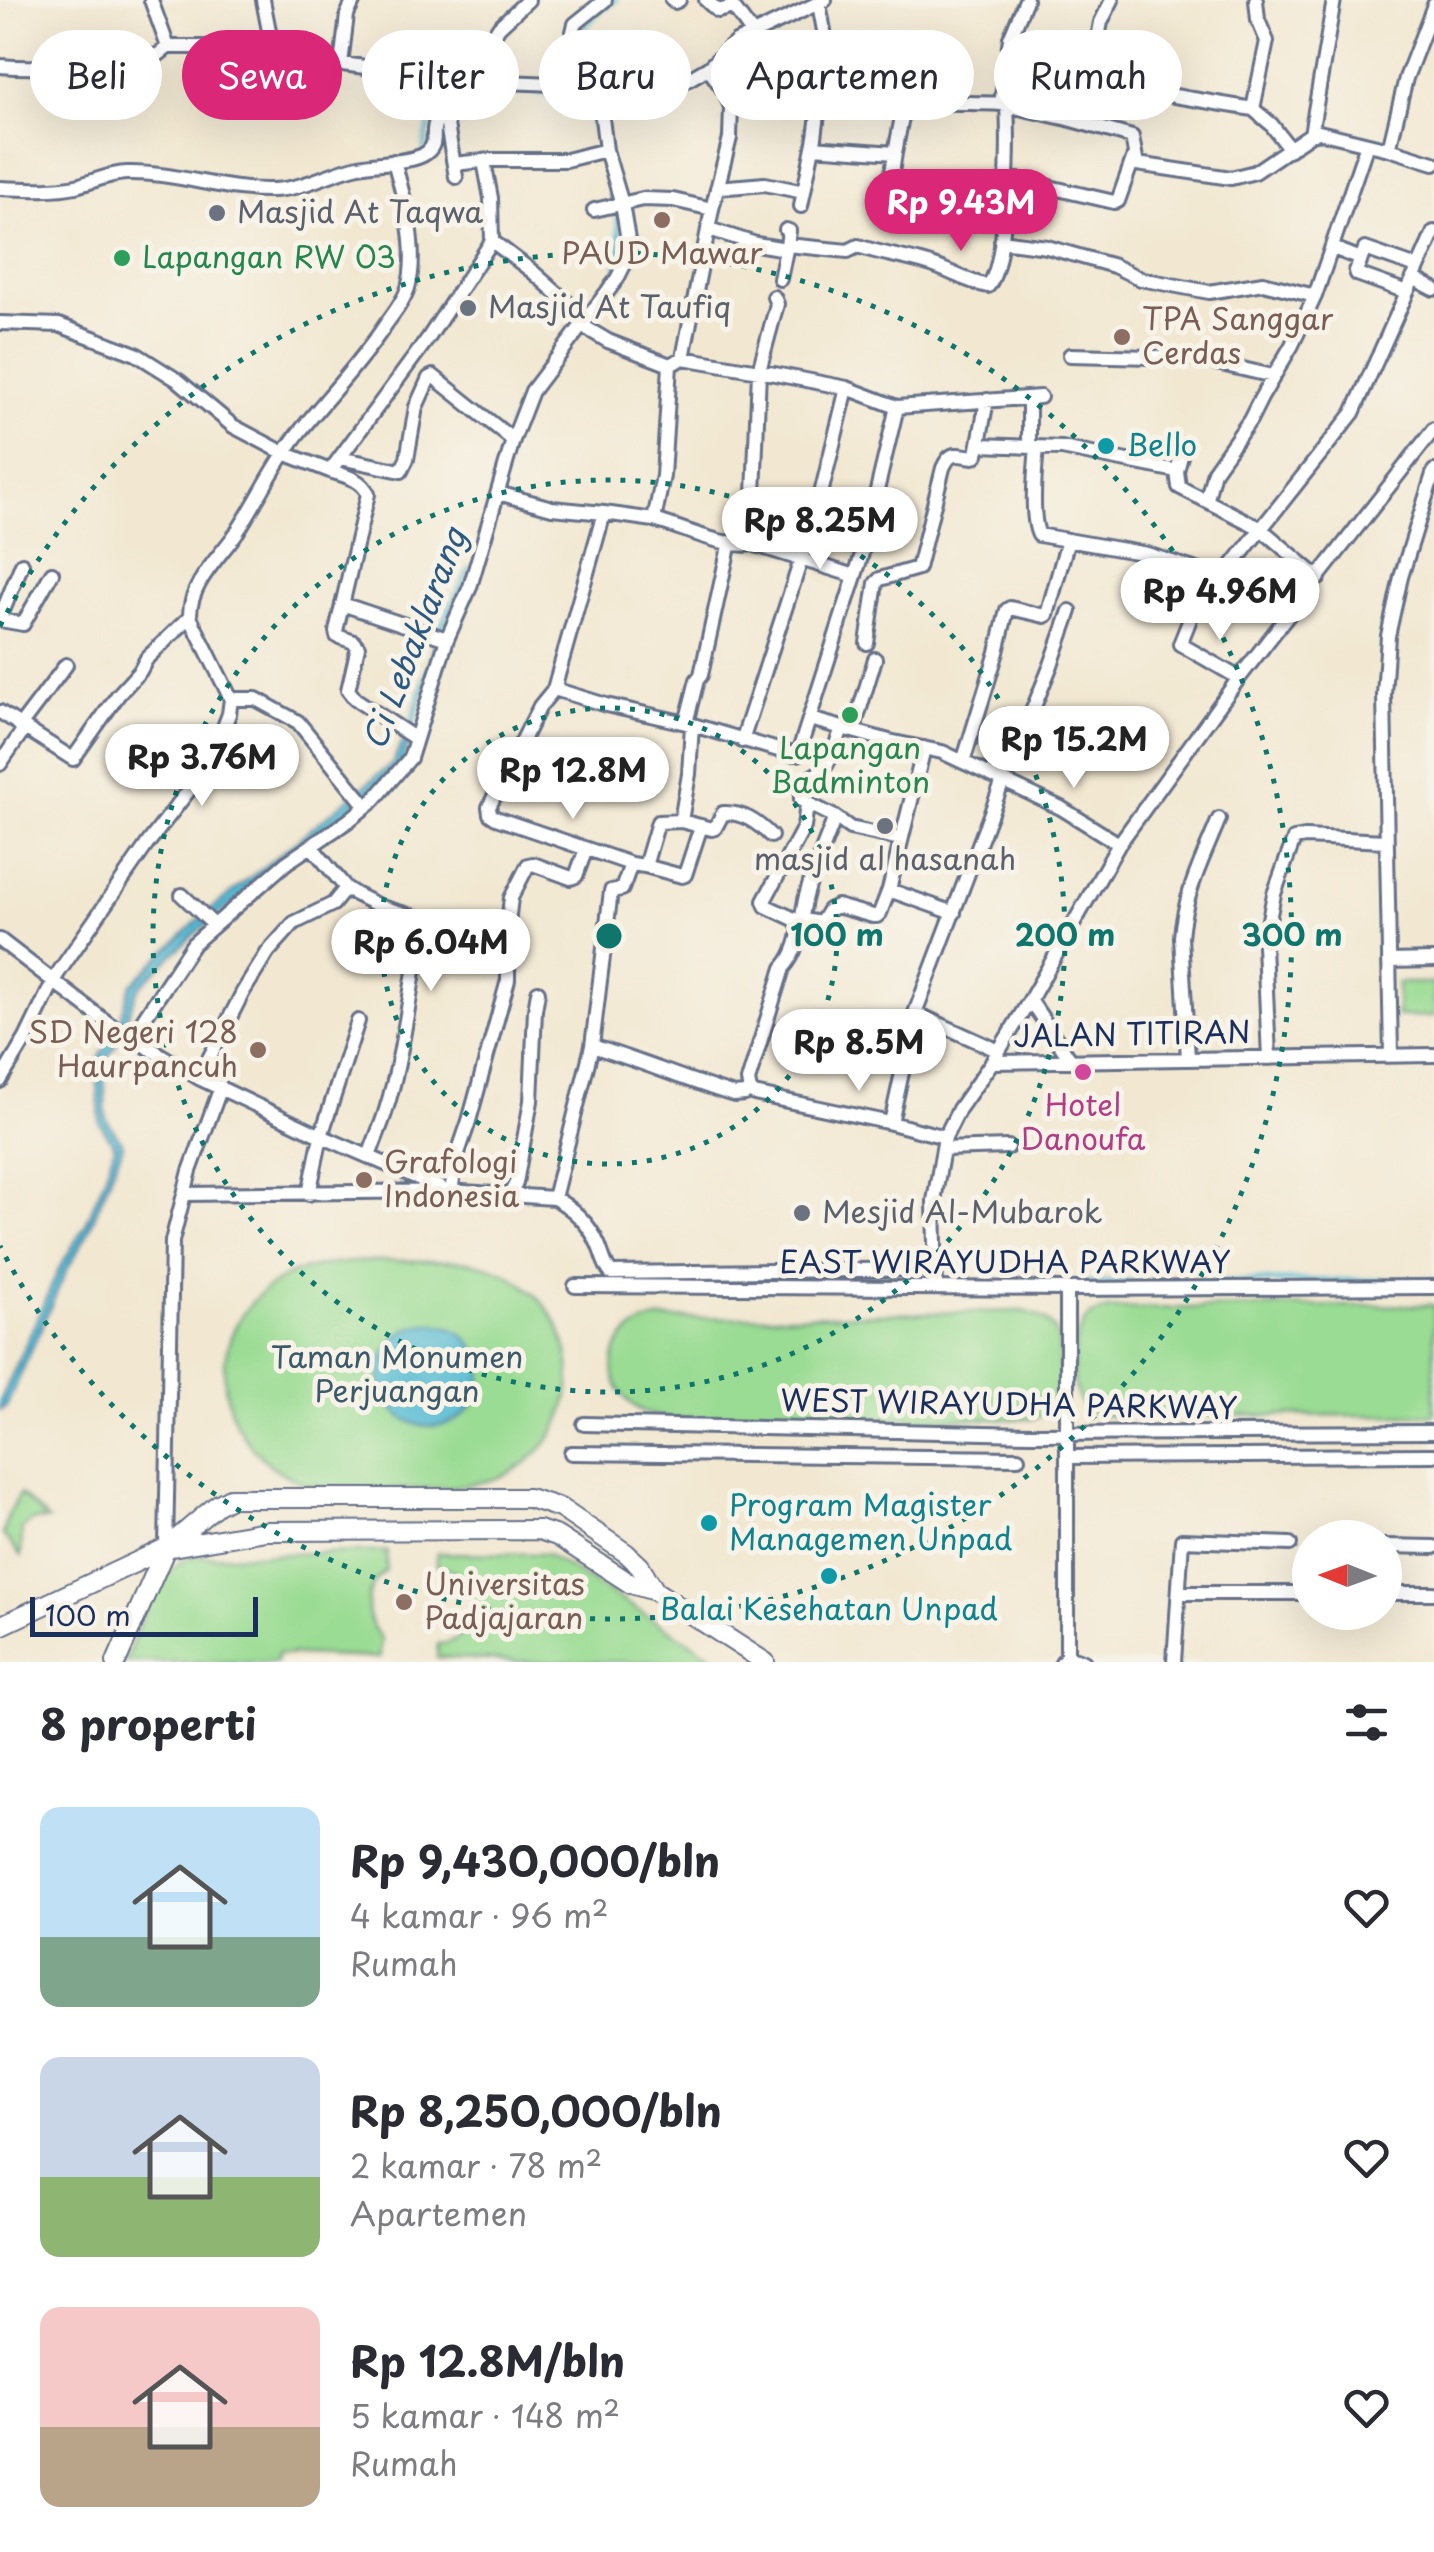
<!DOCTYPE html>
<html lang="id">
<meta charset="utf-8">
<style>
body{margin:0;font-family:"Playpen Sans",sans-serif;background:#f2f2f3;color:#2b2b33;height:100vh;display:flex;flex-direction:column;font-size:38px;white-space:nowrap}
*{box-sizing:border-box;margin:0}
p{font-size:32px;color:#7c7c81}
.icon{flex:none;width:55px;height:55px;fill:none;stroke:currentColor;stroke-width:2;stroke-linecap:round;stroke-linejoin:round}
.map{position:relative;height:1662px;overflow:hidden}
.details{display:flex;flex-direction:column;background:#fff;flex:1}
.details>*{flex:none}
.hud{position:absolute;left:30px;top:30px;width:1375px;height:90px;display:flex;gap:20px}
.needle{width:65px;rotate:271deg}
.controls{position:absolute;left:1292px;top:1520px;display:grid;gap:20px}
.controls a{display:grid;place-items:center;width:110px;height:110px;border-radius:50%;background:#fff;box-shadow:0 10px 40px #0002;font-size:50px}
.scale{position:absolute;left:30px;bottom:25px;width:228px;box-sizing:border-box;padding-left:10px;border:5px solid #1b2f5e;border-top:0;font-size:28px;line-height:35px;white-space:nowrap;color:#1b2f5e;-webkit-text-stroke:8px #f7f3e8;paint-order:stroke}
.price{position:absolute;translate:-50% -85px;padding:0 22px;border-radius:35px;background:#fff;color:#222;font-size:32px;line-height:65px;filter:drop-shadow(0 2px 5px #0008)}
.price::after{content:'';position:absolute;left:50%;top:60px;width:30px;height:22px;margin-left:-15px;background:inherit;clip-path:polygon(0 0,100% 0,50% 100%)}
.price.active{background:#db2777;color:#fff}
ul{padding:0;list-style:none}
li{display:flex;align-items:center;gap:30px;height:250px;padding:0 40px}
li span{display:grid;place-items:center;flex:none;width:280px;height:200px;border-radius:20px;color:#555}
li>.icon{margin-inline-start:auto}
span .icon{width:120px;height:120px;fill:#fffc;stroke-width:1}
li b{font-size:42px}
h2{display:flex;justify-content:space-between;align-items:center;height:120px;padding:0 40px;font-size:42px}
.tag{padding:0 35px;border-radius:45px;background:#fff;box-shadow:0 10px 40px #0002;font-size:35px;line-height:90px}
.tag.active{background:#db2777;color:#fff}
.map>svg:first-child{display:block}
.green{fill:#9adc93;stroke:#5a8678;stroke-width:2.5}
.water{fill:#55bbd3;stroke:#387598;stroke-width:2.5}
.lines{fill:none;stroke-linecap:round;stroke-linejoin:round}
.stream{stroke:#55bbd3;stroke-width:5}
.street-casing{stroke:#667087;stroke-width:18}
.secondary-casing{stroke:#667087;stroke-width:22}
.street{stroke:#fff;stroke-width:12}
.secondary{stroke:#fff;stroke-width:18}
.ring{fill:none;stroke:#0f766e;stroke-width:5;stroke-dasharray:5 10}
.worship-dot{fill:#6b7280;stroke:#f7f3e8;stroke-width:4}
.education-dot{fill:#8d6e63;stroke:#f7f3e8;stroke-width:4}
.leisure-dot{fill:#2e9e5b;stroke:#f7f3e8;stroke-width:4}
.culture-dot{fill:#0f9aa8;stroke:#f7f3e8;stroke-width:4}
.hotel-dot{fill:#d1479c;stroke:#f7f3e8;stroke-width:4}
.labels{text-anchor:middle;stroke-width:10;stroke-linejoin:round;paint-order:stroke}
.worship-label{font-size:30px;fill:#5b616d;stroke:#f7f3e8;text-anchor:start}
.education-label{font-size:30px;fill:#785e54;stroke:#f7f3e8;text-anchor:start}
.leisure-label{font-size:30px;fill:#27864d;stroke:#f7f3e8;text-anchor:start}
.culture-label{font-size:30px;fill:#0d838f;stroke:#f7f3e8;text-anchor:start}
.street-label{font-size:30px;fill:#1b2f5e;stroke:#f7f3e8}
.hotel-label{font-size:30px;fill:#b23c85;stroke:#f7f3e8}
.park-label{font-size:30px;fill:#3b5a6b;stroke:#f7f3e8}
.water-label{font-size:32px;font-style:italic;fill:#2c5981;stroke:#f7f3e8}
.centre{fill:#0f766e;stroke:#f7f3e8;stroke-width:5}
.ring-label{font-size:30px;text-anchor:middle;font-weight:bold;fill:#0f766e;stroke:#f7f3e8;stroke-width:10;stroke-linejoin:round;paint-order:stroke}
</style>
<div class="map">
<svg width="1434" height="1662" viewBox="0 0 1434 1662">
<rect width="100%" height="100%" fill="#f7f3e8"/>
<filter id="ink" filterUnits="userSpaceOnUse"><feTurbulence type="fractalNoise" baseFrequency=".01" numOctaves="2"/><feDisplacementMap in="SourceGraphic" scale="20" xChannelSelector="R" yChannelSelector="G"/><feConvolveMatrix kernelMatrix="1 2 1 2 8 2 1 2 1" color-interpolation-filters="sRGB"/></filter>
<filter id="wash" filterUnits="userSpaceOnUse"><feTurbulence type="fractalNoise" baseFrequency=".0048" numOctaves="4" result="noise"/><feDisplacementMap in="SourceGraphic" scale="40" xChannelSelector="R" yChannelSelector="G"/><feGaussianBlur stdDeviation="2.25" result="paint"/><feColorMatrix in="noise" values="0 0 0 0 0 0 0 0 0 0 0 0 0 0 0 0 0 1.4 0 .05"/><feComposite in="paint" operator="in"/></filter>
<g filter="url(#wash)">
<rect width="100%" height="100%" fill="#f2e8d2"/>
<path class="green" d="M1397,983H1434V1016L1397,1017Z
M462,1261C577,1274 611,1419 509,1473C469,1494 381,1488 333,1489C222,1478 182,1337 281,1279C322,1255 413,1262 462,1261Z
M1434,1305V1415L1111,1416C1103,1416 1094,1415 1087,1410C1067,1396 1071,1336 1087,1319C1093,1313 1100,1312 1108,1309Z
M1022,1311C1035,1314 1048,1319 1055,1331C1061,1343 1061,1390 1056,1402C1051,1413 1042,1416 1031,1419L666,1418C602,1410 592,1334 658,1319Z
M20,1494L48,1520L31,1521L22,1529L21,1556L3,1535L8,1515Z
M387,1551L386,1571C363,1586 363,1619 381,1638L380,1658L277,1654L276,1662H125C141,1624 150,1577 189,1557Z
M437,1553L546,1554L716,1658L718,1662H530L437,1657L438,1644C481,1644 487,1571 437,1566Z"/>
<path class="water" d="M408,729L413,732L400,768L192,936L138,988L119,1040L104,1064L106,1119L122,1143V1148L88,1233L66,1271L6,1407L0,1410V1402L60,1267L85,1226L105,1177L115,1146L100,1123L97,1062L119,1023L131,985L199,919L393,763Z
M380 1375a51 51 0 1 1 102 0a51 51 0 1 1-102 0Z"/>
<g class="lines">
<path class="stream" d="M578,35L596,15L616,0
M567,86L590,113L608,178
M499,91C501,90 514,88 517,88C539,90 545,103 567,86L570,59
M424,149L429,126
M617,266L621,246L617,213
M499,466L510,426L520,406
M410,731L440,629L470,568
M91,1018L115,1038
M1037,1283L1434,1280"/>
</g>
</g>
<g filter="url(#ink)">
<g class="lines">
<g class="street-casing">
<path id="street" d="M151,0L168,47
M263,0L271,41
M672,0L675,2L679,0
M706,0L718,11L733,7L753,34
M1026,0L1010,38L1001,104L1068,119L1132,137L1137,164L1231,178L1255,172L1311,134
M1112,0L1101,22L1090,82L1253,109
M1256,0L1258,20L1267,41L1253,109L1271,124L1290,149
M341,64L347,15L354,0
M0,66C53,71 105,61 158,55L168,47H215L285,42C296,47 301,55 312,60L380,69L433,83L448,106
M433,83L490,41L499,27L528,0
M904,98C937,105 969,102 1001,104
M448,105L506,82L554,84L568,51L575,24L605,0
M445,113L456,177
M1311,134L1334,0
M1311,134L1319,132L1389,149L1434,163
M813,147L895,153L905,101L902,97L878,93L872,89L852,93L821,94
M1389,149L1406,78L1434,5
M454,164L491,160H566L606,150
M1006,177L1114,202L1118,201L1134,156
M891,179L895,153
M0,188C26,189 51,191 76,186C93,182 110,173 127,173C176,172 223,191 271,190C302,190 330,172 359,166C376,162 413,163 426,153C444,140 421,123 450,111
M717,188L765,184L804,192
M801,206L815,137L827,47L819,4
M594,210L643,199L673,200L712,209
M709,229L756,244L786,249
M786,230L789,231L787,245
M492,241L533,272L586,319
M1001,241L1047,247L1114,266L1141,279L1209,292L1263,283L1315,296
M1333,248L1361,259
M1413,278L1434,289
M780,279L787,245L848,251L858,246C881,254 905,257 928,264C949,270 967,282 988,286C1008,263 1009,139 1007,105
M1407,292L1357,274L1356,271L1365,249L1417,267
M0,323L59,325L136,354L179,381L233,426L284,453L330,471L429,337L492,241L491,198L484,161
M581,325L608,341L670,365
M1070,355L1195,358L1273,376
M683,358L712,209L730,138L731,107L725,92L708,68
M980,445L1062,448L1177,471L1179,487L1260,528L1319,578
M1029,447V398
M1037,447C1035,469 1030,517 1039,535L1147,554L1222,578L1353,413L1434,232
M340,458L401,471L407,459L416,407L429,378L433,376L513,440
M330,471C345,476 362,479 368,494L336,631L337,636L354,642L358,647L348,690L355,699L416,739
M1177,471L1184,445
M498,493L552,508L604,513
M1207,499L1214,471L1250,420L1261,398L1292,345L1315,296L1367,144
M654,520C680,527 728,549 752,544L759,371L777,304L774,297
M752,544L855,576
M1186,567C1201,601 1193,611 1180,644L1239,678
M342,604L447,639
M0,618L22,564
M0,620L23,624L52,573
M867,643L876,583L880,579L918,568L943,468C951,450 956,455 974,457L977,454L987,400
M554,689L606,705L686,723L792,754H798L861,557L897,407
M231,699H256L298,722L366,806
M0,712L73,759L118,695L140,671L147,658L190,617C189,584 219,558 237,532C258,500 274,465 297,435C326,398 358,366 384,327C392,315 403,303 408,288C419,251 404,197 394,161
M810,719L889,741L942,752L1061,808L1119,844
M686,723L697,680L701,675L730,542
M20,726L66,665
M842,729C837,740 832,759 824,768C811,782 800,774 801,800L835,817C825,844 812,872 805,900C800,924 800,950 783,968L748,1081L750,1090L754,1094L891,1123L945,1137
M853,731L875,659
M742,741L816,514L847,388
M963,762L997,652L1007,610L1010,608L1045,616L1047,615L1068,540
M0,764L24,729
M1000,778L1024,731L1051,665L1070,611
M835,817L850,828L900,839
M681,821L712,829L715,828L723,813C743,812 757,822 771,836
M311,846L346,888L355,894L381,907L415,917L420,926V937C409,995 403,1057 385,1113C380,1129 374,1141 369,1157
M631,864L496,818L490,814L489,807L540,706L554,689L604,513L654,520L663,476L670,365L683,358L759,371L847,388L897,407L1040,397
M645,866L682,876L685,875L701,826
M889,890L954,913
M182,895L214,925
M803,920L821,923L829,910L837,906L873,916H877L880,913L889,890L924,748
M801,928L794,919L766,906L764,901L804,827L807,804
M0,940L109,1024L199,1078L321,1136L441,1188
M1389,961L1434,960
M1030,1000L1071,1061
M915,1013L999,1051
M131,1038L193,944L286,863L348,821L374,800L410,758L447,639L470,587L513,440L532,391L617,279L625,263L629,246L622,204L606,150L602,118L615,96L625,90L677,84L689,79L708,68L736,42L825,0
M592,1046C640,1061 686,1080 734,1095L745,1094L750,1090
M1391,1055L1384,695L1388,636L1401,577L1434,471
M1269,1058L1264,945L1274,894L1294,839L1305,837L1385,841
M1188,1059L1181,937C1184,895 1203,858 1219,819
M992,1062L1030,1000L1119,844L1239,678L1434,429
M199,1078L243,992L268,952L294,923L333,904L346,888
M0,1081L26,1038L56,976L148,843L210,763L229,714L231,699L190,617
M891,1123L915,1013L1003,781
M943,1149L1008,1147
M451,1192L456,1159L469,1121L508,980V923L511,898L528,865L533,864L571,878L576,876L586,849
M185,1194L448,1191L554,1198C573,1208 590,1225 598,1244C603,1255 604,1265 611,1273L936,1269
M309,1194L321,1136L358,1021
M510,1195L516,1183L531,1101L535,1010L538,992
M554,1198L592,1046L611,891L622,889L631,864L645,866L658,822L681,821L689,774L692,725
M575,1286L1067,1289L1434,1287
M936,1288L934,1201L945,1137L959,1109L992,1062L1434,1055
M584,1424L1032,1434L1434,1432
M571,1453L1018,1458
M1067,1457L1434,1455
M1385,1546L1434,1547
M166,1548L172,1241L190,1171L221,1087
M1179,1593H1310
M1385,1593H1434
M1067,1656L1084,1662
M1062,1662L1067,1656V1289
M1174,1662L1182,1540L1290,1544"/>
</g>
<g class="secondary-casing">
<path id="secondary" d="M0,1626L166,1548L266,1531L539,1530L557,1536L631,1584L655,1591L765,1662
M116,1662L166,1548L217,1505L230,1498H529L560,1508L626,1553L640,1566L655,1591"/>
</g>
<use href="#street" class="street"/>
<use href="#secondary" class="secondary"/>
</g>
</g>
<g class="ring">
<circle cx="609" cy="936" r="228"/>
<circle cx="609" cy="936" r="456"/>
<path d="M0 626A683 683 0 1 1 0 1246"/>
</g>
<g class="worship-dot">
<circle cx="217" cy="213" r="10"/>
<circle cx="468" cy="308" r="10"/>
<circle cx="885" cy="826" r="10"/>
<circle cx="802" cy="1213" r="10"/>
</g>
<g class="education-dot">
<circle cx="662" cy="220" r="10"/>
<circle cx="1122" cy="337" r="10"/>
<circle cx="258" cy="1050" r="10"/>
<circle cx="364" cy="1180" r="10"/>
<circle cx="404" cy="1602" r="10"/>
</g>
<g class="leisure-dot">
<circle cx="122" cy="258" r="10"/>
<circle cx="850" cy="715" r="10"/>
</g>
<g class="culture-dot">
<circle cx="1106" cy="446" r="10"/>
<circle cx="709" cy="1523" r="10"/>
<circle cx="829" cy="1576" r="10"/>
</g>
<circle class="hotel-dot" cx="1083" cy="1072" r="10"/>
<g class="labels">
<g class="worship-label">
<text x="237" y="223">Masjid At Taqwa</text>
<text x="488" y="318">Masjid At Taufiq</text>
<text x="885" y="870" text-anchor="middle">masjid al hasanah</text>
<text x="822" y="1223">Mesjid Al-Mubarok</text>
</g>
<g class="education-label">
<text x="662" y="264" text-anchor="middle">PAUD Mawar</text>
<text x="1142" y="330">TPA Sanggar<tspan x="1142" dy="34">Cerdas</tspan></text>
<text x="238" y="1043" text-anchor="end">SD Negeri 128<tspan x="238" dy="34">Haurpancuh</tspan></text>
<text x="384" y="1173">Grafologi<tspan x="384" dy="34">Indonesia</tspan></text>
<text x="424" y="1595">Universitas<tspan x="424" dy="34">Padjajaran</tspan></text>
</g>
<g class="leisure-label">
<text x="142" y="268">Lapangan RW 03</text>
<text x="850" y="759" text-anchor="middle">Lapangan<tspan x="850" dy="34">Badminton</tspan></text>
</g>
<g class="culture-label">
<text x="1126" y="456">Bello</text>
<text x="729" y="1516">Program Magister<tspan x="729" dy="34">Managemen Unpad</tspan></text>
<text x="829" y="1620" text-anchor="middle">Balai Kesehatan Unpad</text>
</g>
<g class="street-label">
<text transform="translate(1132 1035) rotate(-1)" y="10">JALAN TITIRAN</text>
<text x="1005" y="1273">EAST WIRAYUDHA PARKWAY</text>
<text transform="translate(1009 1405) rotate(1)" y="10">WEST WIRAYUDHA PARKWAY</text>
</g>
<g class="hotel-label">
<text x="1083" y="1116">Hotel<tspan x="1083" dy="34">Danoufa</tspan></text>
</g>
<g class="park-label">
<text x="397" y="1368">Taman Monumen<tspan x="397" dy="34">Perjuangan</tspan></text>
</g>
<g class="water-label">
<text transform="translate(415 639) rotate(-69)" y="11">Ci Lebaklarang</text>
</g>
</g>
<circle cx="609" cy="936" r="15" class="centre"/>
<g class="ring-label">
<text x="837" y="946">100 m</text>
<text x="1065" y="946">200 m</text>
<text x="1292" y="946">300 m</text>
</g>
</svg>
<div class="controls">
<a><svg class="needle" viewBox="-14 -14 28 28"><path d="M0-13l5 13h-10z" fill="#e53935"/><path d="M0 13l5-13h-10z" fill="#7c7c81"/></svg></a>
</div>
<div class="scale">100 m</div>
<b class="price active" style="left:961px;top:254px">Rp 9.43M</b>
<b class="price" style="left:820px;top:572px">Rp 8.25M</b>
<b class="price" style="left:1220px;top:643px">Rp 4.96M</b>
<b class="price" style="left:1074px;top:791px">Rp 15.2M</b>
<b class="price" style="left:202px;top:809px">Rp 3.76M</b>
<b class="price" style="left:573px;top:822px">Rp 12.8M</b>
<b class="price" style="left:431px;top:994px">Rp 6.04M</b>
<b class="price" style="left:859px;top:1094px">Rp 8.5M</b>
<div class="hud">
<a class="tag">Beli</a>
<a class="tag active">Sewa</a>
<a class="tag">Filter</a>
<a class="tag">Baru</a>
<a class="tag">Apartemen</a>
<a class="tag">Rumah</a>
</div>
</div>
<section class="details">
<h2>8 properti<svg class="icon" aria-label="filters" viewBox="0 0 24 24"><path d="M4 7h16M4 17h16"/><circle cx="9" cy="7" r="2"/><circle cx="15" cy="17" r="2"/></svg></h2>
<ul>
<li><span style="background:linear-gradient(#bfe0f5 65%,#7fa58c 0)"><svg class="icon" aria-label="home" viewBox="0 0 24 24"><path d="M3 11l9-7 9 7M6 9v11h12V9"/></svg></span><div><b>Rp 9,430,000/bln</b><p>4 kamar · 96 m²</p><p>Rumah</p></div><svg class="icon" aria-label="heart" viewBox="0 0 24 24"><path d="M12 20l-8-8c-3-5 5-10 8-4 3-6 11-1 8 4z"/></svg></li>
<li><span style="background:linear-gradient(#c9d6e8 60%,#8fb573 0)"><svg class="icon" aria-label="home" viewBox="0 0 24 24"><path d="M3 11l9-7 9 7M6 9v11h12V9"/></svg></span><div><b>Rp 8,250,000/bln</b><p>2 kamar · 78 m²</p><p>Apartemen</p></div><svg class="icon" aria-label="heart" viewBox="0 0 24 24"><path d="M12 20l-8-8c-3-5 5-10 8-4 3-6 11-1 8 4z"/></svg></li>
<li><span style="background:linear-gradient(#f6c9c9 60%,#b9a48a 0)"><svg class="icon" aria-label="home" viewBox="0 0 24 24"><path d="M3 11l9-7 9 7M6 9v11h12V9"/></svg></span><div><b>Rp 12.8M/bln</b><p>5 kamar · 148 m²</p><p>Rumah</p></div><svg class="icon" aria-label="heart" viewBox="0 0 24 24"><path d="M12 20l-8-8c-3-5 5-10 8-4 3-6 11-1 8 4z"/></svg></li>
</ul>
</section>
